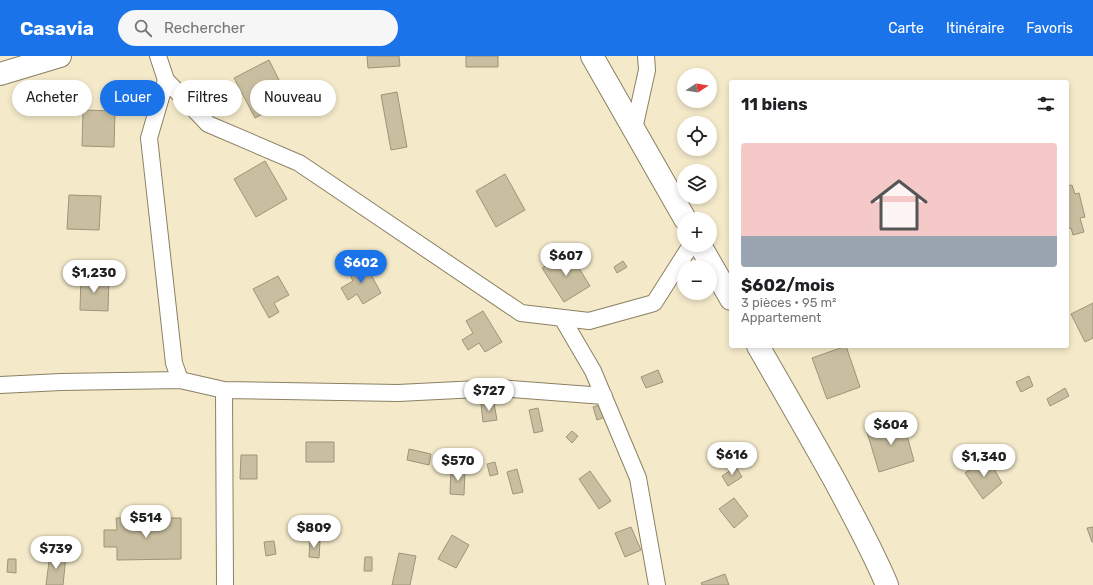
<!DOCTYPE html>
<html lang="fr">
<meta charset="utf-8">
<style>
body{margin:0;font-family:Rubik,sans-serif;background:#f6f6f6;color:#202124;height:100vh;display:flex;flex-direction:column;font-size:15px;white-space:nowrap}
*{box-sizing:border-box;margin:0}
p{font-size:13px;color:#757577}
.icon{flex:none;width:22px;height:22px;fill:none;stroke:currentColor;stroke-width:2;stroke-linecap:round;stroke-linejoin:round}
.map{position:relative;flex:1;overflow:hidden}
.side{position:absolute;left:729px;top:24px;width:340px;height:268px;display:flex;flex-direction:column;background:#fff;border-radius:4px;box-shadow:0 2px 6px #0003}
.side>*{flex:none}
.top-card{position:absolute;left:12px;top:24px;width:380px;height:36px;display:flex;gap:8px}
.needle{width:26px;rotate:78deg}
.fabs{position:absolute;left:677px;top:12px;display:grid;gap:8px}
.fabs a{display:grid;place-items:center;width:40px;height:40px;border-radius:50%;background:#fff;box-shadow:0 2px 6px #0003;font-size:20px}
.price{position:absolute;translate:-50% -34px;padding:0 9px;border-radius:14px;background:#fff;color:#222;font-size:13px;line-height:26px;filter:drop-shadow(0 1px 2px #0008)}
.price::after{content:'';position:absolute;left:50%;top:24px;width:12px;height:9px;margin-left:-6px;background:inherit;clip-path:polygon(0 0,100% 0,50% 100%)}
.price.active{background:#1a73e8;color:#fff}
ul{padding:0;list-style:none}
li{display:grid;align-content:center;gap:8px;height:212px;padding:0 12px}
li span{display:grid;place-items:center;height:124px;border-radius:4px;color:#555}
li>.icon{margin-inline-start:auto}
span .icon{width:72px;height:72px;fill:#fffc;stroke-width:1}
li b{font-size:17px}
h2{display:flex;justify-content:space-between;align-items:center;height:48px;padding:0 12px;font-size:17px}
.tag{padding:0 14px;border-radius:18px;background:#fff;box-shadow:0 2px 6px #0003;font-size:14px;line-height:36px}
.tag.active{background:#1a73e8;color:#fff}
header{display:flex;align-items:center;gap:24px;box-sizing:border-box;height:56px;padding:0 20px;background:#1a73e8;color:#fff}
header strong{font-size:19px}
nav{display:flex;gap:22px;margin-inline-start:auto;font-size:14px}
.search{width:280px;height:36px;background:#f6f6f6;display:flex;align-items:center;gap:10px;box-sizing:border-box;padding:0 14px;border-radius:22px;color:#757577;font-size:15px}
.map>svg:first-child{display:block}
.building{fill:#c9bfa0;stroke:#9e9477}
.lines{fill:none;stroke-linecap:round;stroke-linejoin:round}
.minor-casing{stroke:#8a8063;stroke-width:18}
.secondary-casing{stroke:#8a8063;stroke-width:24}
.minor{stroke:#fff;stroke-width:16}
.secondary{stroke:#fff;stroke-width:22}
</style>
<header>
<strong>Casavia</strong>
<div class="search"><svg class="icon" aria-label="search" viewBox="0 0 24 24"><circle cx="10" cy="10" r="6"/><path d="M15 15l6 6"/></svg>Rechercher</div>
<nav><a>Carte</a><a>Itinéraire</a><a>Favoris</a></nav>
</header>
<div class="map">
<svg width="1093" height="529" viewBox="0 0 1093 529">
<rect width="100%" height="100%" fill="#f4eaca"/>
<path class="building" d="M367,0H399L400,10L368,12Z
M466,0H498V11H466Z
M269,4L279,24L273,27L284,47L255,62L234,22Z
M397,36L407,91L391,94L381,39Z
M83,54L115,55L114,91L82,90Z
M265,105L287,143L256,161L234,123Z
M505,118L525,154L496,171L476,135Z
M1072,129L1075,138L1079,137L1085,161L1080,162L1084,176L1073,179L1071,172L1067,173V130Z
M69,139L101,140L99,174L67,173Z
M569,196L590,230L564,246L542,212Z
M363,204L381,237L363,248L357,238L348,244L341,232L353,225L347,213Z
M623,205L627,211L617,217L614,211Z
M81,220L109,221L108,255L80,254Z
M278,220L289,239L274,247L279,256L269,262L253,233Z
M1093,247V282L1085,286L1071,258Z
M483,255L502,286L485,296L479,287L468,294L462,284L473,277L466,265Z
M846,290L860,331L827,343L812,302Z
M658,314L663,326L646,332L641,321Z
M1029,320L1033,330L1021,336L1016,326Z
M1065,332L1069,340L1050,350L1047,343Z
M494,347L497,364L483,366L481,348Z
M603,348L608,360L597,364L593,351Z
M538,352L543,375L534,377L529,354Z
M903,365L914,405L879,416L867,376Z
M572,375L578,380L572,387L566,381Z
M306,386H334V406H306Z
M409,393L431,398L429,409L407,404Z
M241,399H257V423H240Z
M987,401L1002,427L983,443L965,417Z
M495,406L498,418L490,420L487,408Z
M736,411L742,421L728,430L722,420Z
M451,413L465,414L464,439L450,438Z
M517,413L523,436L513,438L507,416Z
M590,415L611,445L599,453L579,423Z
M734,442L748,460L734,472L719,453Z
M116,462H181V503L117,504V491H104V474H117Z
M631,471L641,494L625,501L615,477Z
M1093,471V486H1092L1087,472Z
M452,479L469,489L456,512L438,503Z
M310,484L320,485L319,502L309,501Z
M274,485L276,498L266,500L264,486Z
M399,497L416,500L410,529H392Z
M50,498L66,500L63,529H46Z
M365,501H372V515H364Z
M8,503H16V517L7,516Z
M725,518L729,529H702L701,527Z"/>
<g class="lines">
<g class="minor-casing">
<path id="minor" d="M158,0L166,24L208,68L299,107L521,257L589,265L654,247L691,189
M166,24L149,82L174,307L180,324L224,334L398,337L498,332L604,340
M634,73L647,14L646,0
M562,262L593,315L638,422L657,529
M0,329L61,326L180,324
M224,334L225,529"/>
</g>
<g class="secondary-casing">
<path id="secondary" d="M592,0L685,163
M0,18L60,0
M700,189L731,243
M758,290C784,335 810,380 835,425C853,459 872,493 887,529"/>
</g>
<use href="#minor" class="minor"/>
<use href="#secondary" class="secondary"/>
</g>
</svg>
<div class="fabs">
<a><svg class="needle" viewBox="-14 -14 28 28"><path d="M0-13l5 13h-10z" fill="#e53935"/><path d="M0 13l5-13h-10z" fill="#757577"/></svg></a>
<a><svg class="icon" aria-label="locate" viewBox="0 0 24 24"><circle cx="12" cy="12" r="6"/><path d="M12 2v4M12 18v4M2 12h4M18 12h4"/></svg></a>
<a><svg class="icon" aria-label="layers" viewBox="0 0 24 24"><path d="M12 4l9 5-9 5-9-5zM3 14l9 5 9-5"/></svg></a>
<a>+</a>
<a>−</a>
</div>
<b class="price" style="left:566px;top:221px">$607</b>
<b class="price active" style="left:361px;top:228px">$602</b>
<b class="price" style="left:94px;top:238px">$1,230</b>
<b class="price" style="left:489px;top:356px">$727</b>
<b class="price" style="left:891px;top:390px">$604</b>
<b class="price" style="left:732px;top:420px">$616</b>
<b class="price" style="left:984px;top:422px">$1,340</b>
<b class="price" style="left:458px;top:426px">$570</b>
<b class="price" style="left:146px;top:483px">$514</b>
<b class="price" style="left:314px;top:493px">$809</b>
<b class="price" style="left:56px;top:514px">$739</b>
<div class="top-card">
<a class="tag">Acheter</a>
<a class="tag active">Louer</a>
<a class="tag">Filtres</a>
<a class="tag">Nouveau</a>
</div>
<section class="side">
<h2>11 biens<svg class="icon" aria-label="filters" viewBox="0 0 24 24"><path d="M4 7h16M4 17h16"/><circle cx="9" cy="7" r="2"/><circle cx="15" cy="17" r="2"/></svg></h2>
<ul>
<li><span style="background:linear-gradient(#f6c9c9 75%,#9aa5b1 0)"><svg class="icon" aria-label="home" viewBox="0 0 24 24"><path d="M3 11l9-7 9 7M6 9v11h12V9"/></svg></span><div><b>$602/mois</b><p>3 pièces · 95 m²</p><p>Appartement</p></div></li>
</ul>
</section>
</div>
